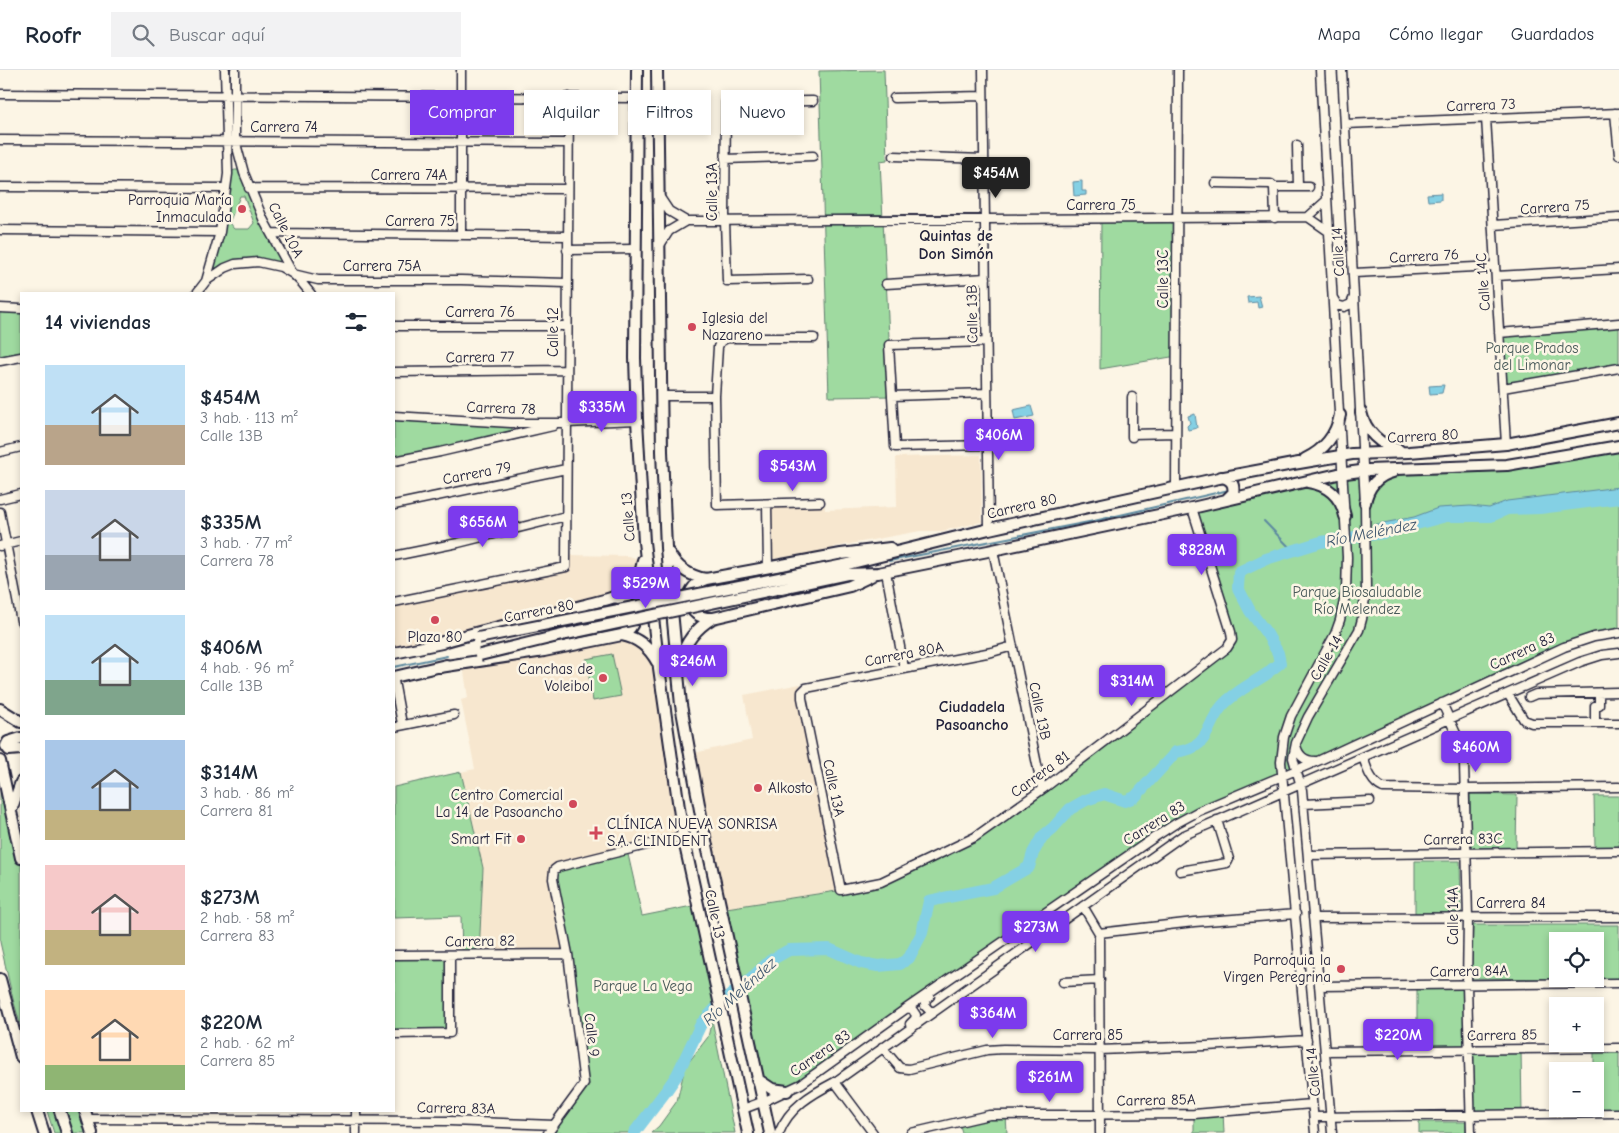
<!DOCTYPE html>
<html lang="es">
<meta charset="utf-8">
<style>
body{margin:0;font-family:"Comic Neue",sans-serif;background:#f2f2f3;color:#1f2937;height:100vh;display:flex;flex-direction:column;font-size:19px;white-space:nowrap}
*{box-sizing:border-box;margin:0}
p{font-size:16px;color:#747a83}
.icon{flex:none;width:28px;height:28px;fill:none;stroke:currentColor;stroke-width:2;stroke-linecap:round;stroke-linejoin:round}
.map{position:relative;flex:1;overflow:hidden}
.side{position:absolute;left:20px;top:222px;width:375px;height:820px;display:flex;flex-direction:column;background:#fff;border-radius:0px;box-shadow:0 2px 8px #0003}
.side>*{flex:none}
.banner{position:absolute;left:410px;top:20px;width:475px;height:45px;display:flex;gap:10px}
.controls{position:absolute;left:1549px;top:862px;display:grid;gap:10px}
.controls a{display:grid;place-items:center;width:55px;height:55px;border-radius:0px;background:#fff;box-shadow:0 2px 8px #0003;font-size:25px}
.price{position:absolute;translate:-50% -42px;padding:0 11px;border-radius:5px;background:#7c3aed;color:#fff;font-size:16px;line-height:32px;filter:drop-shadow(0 1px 2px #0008)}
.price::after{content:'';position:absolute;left:50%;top:30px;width:15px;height:11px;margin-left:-8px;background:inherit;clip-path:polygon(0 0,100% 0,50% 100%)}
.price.active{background:#222;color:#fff}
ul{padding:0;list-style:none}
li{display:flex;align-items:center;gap:15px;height:125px;padding:0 25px}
li span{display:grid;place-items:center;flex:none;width:140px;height:100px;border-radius:0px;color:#555}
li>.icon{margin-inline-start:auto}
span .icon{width:60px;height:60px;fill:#fffc;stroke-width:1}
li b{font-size:21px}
h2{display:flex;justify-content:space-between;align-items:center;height:60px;padding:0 25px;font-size:21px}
.tag{padding:0 18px;border-radius:0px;background:#fff;box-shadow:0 2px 8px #0003;font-size:18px;line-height:45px}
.tag.active{background:#7c3aed;color:#fff}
header{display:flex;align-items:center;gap:30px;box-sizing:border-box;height:70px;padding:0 25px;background:#fff;border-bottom:1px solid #e0e1e3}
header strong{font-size:24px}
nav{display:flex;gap:28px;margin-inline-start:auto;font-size:18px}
.search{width:350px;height:45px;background:#f2f2f3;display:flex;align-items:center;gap:12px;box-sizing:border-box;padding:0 18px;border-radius:0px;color:#747a83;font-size:19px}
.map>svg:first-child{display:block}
.built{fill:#f7e7cf}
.green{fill:#9fdaa0;stroke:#607e6e;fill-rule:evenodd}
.water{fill:#84d0e4;stroke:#5d8aa0}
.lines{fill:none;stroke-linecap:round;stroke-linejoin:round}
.stream{stroke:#5d8aa0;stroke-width:2}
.river{stroke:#84d0e4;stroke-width:12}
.minor-casing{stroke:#22223b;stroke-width:11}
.major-casing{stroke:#22223b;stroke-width:14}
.minor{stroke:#fcf5e5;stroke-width:8}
.major{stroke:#fcf5e5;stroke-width:10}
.major-bridge-casing{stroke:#22223b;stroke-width:14;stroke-linecap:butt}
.major-bridge{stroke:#fcf5e5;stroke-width:10}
.poi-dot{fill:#d1495b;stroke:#fcf5e5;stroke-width:2}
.labels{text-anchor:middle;stroke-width:5;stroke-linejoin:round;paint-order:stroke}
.street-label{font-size:15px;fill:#22223b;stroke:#fcf5e5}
.poi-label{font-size:15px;fill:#22223b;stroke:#fcf5e5;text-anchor:end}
.park-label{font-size:15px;fill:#485959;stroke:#fcf5e5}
.neighbourhood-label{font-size:16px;font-weight:bold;fill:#22223b;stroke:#fcf5e5}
.water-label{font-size:16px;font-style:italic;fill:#3f566e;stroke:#fcf5e5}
</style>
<header>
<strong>Roofr</strong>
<div class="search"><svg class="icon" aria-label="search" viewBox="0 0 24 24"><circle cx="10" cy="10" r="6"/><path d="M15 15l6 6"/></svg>Buscar aquí</div>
<nav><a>Mapa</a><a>Cómo llegar</a><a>Guardados</a></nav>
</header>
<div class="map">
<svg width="1619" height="1063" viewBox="0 0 1619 1063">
<rect width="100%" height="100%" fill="#fcf5e5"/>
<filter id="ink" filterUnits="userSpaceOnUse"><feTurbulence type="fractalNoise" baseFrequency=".02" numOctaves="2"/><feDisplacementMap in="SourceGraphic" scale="10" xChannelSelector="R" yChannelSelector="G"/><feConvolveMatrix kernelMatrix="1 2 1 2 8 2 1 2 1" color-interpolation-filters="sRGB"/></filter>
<g filter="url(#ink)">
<path class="built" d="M981,385L982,452L942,461H920L834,477V479L767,490V434L824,432L825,440L897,437L896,387Z
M566,485L628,486L643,490L627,521L394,583V532L565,497Z
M621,565L653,584L683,766L558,797L568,884L479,885L483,798L461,702L475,699L461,630L468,628L463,595Z
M800,614L841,820L720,839L690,684L752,670L744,625Z"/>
<path class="green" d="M884,0L887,90L880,91L892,326L829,327L819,1Z
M235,100H240L293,204L281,197L247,192L206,211L230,102ZM240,126H244L254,153L249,159H234L229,153Z
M1177,148V286L1100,299L1101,149Z
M0,238L21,239V287L0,291Z
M1619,253V298L1503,318L1499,263Z
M394,347L512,355V364L394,391Z
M1619,376V563L1594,567L1199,741L787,1021L764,1015L720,839L869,816L975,767L1232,570L1192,438L1319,408L1507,395Z
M612,584L621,626L593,631L586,589Z
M0,701L21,788V957L13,929L0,872Z
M461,702L483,798L479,885L462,886L461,846L394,848V717Z
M1470,724L1517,725L1516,779L1470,778Z
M1594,726H1619V777H1595Z
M627,780L642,846L697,835L719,935L701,954L677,1005L666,1021L634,1063H548L584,1014L554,800Z
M1415,791H1460L1461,845L1415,844Z
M1473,855H1619V909H1578H1595V871H1558L1557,909L1471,908Z
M394,885L450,886V963L394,964Z
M1417,919H1465V976H1417Z
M712,950L735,1063H651L659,1056L677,1031L685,997L708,967Z
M1594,978H1619V1043L1594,1044V1039H1595V1001H1594Z
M1470,979H1521L1522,1045L1471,1046Z
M47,1041H85L92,1063H54Z
M1223,1041L1224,1063H1194V1044Z
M1006,1045L1007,1063H962L959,1051Z
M1419,1052H1466V1063H1419Z"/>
<path class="water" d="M1082,111V121H1086V125L1074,126L1073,112Z
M1441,123V130L1428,131L1427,124Z
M1259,226L1262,237L1258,238L1257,232L1248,233L1247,227Z
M1444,315L1442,323L1430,324L1429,316Z
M1031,336L1034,346L1015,350L1013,340Z
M1195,344L1197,358L1188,360L1187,356L1190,353L1188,346Z
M1619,417V425L1533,435L1510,436L1488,443H1446L1374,461L1373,455L1414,447L1438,438L1470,436L1489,438L1507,431Z"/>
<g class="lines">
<path class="stream" d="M1264,451L1293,481
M889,491L1094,451L1229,420
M394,597L447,586"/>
<path class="river" d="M1271,600L1280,593L1278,583L1267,564L1250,541L1238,518L1239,502L1266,489L1321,472L1383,463L1446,446H1491L1507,439L1540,438L1619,428
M634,1063L666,1021L677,1005L701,954L719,935L757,903L771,890L789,880L829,879L861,893L878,896L900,894L909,888L922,863L929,831L993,818L1029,797L1033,783L1042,767L1053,758L1070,739L1086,730L1104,724L1125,731L1135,727L1176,682C1212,678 1204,656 1223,635C1236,621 1252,614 1268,603"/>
<g class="minor-casing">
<path id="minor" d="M235,0V70L244,103L264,151L293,204L302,213L311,224
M983,0L989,459
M0,24L637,28
M894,28L983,26
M1615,43L1619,85
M1486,48L1506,374
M1345,54L1619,43
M0,70L568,73
M1297,75L1298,117
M894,86L984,89
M725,89L813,86
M1215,113L1271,114L1274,117L1275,148
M0,117L226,118
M1274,117H1309
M249,118L568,119
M659,126L669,141L686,151
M1308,147L1327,130
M1493,155L1619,147
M0,160L220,162
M272,163L568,166
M461,165V0
M660,175L669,161L686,151L1308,147L1328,161
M567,180L635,179
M1354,203L1495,196
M1496,206L1619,199
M808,209L727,211L725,151L726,32L813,31
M206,211L225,198L235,194L258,192L281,197L293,204L318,210H461L567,213
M886,214L986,208
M196,224L206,211L220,162L228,104L225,0
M1333,228L1337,235L1344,237L1351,234L1354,227
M0,238L21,239
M394,256H567
M1499,263L1619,253
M814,268H727L720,272L718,277L715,326L717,435L820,432
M986,272L889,275L895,377L988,375
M0,291L21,287
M394,302L566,300
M1503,318L1619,298
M661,326H715
M892,326L987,323
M1132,327V367
M394,346L511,353H566L637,350
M1132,364L1176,363
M0,382L21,377
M394,391L440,382L553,356
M1176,417L1178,0
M0,429L21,424
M767,434L768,498
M394,435L566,399
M0,442L21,551
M0,476L21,471
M993,480L1042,719
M394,486L458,473L566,446
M886,502L904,598
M394,532L566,497L569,27
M1013,576L992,582L806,618L802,622V628L841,820L881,812L975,767L1047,716L1227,578L1232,570L1231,562L1192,438
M394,611L402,654
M1508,624L1524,650L1532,653H1619
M1529,627L1536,624L1617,622
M1442,633L1458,668L1464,694L1468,847L1467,915L1471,1063
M1595,653V636L1599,635V623
M394,657L454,645
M1296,675C1298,685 1304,691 1315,691
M1363,687C1367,699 1371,713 1383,718L1466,719L1619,717
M1303,734L1370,731
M1308,785L1619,781
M1180,801L1227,793L1229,789L1217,750
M1083,836L1099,863L1100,1063
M1313,848L1619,847
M1099,863L1194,852L1296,844
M394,885L568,884
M1063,912L1100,910
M1319,916L1619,913
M930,926L926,929L925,936L930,941H934
M907,938L912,939L916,945L915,949L910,954
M394,964L450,963V886
M882,977L900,998L909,999L987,980L1003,979L1099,980L1206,976L1307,970
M1325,981L1619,978
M835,1012L873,1063
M743,1039L767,1030L801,1014L907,938L1155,767L1175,754L1199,741L1320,690L1564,577L1594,567L1619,563
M356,1041V1063
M1314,1047L1619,1043
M87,1049L450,1051L554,1055
M548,1063L584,1014L568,884L553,809L554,800L558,797L683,766
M779,1063C789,1037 812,1024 835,1012L1182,766L1580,592L1602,585L1619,583
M911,1063L989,1045L1194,1044L1312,1034
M1315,1063L1281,692L1284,667L1291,646L1335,564L1340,550L1346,521L1347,487L1320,0
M1332,1063L1302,720L1293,688L1296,673L1308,647L1359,560L1362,549L1366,521L1365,433L1342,0"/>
</g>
<g class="major-casing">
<path id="major" d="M637,0L635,288L637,350L644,472L659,598L683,766L748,1063
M657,0L662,381L666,478L681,635L704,762L770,1063
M1361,342C1365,361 1380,375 1399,380
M1305,389C1324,380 1336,366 1340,345
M1221,407C1230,408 1235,414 1233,423L1226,430
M1308,412C1328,415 1341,427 1345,446
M1365,433C1368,417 1377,406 1393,402
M669,483C677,498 689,506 706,509
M844,495L989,459L1219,408L1293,394L1352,384L1409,382L1506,374L1619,353
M847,504L878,503L993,480L1192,438L1338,404L1368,400L1507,395L1619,376
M871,506L850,516L713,548C685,550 680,518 706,509L841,484L890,478
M622,565C638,568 649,577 657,592
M436,574C485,559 535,549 585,535C598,531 616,529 628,520C638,512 641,502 643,490
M394,583L442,573
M680,591C685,572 696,558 713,548
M440,597L544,581L622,565C642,553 637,529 613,527
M394,607L446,595
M0,639L21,652
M21,668L8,672L6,676L9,680L21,679
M0,691L21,788
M12,738L21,712
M0,909L21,987
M757,1009L772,1019L787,1021
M37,1041L44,1063
M60,1041L67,1063
M85,1041L92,1063"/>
</g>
<use href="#minor" class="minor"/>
<use href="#major" class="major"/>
<g class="major-bridge-casing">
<path id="major-bridge" d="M478,568L844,495
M480,585L566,564L847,504"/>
</g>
<use href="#major-bridge" class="major-bridge"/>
</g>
</g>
<g class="poi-dot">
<circle cx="242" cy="139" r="5"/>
<circle cx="692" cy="257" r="5"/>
<circle cx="435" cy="550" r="5"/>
<circle cx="603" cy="608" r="5"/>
<circle cx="758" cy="718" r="5"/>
<circle cx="573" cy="734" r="5"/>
<path d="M593.5 755.5h5v5h5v5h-5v5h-5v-5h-5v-5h5z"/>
<circle cx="521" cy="769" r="5"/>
<circle cx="1341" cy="899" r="5"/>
</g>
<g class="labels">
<g class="street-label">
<text transform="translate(1481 35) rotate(-2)" y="5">Carrera 73</text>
<text x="284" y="62">Carrera 74</text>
<text x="409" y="110">Carrera 74A</text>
<text transform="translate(712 122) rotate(-90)" y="5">Calle 13A</text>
<text x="1101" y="140">Carrera 75</text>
<text transform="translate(1555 137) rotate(-4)" y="5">Carrera 75</text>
<text x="420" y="156">Carrera 75</text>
<text transform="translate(286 160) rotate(63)" y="5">Calle 10A</text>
<text transform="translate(1338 182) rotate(-93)" y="5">Calle 14</text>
<text transform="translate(1424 186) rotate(-3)" y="5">Carrera 76</text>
<text x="382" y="201">Carrera 75A</text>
<text transform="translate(1163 209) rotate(-90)" y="5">Calle 13C</text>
<text transform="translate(1483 212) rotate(-94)" y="5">Calle 14C</text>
<text x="480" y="247">Carrera 76</text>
<text transform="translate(972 244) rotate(-91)" y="5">Calle 13B</text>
<text transform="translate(553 262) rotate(-90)" y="5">Calle 12</text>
<text transform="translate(480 287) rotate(-1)" y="5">Carrera 77</text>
<text transform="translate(501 338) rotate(2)" y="5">Carrera 78</text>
<text transform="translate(1423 366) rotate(-3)" y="5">Carrera 80</text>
<text transform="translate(477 403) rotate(-11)" y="5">Carrera 79</text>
<text transform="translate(1022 436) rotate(-13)" y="5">Carrera 80</text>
<text transform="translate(628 447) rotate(-94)" y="5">Calle 13</text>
<text transform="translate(539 541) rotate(-11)" y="5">Carrera 80</text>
<text transform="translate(1522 581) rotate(-25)" y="5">Carrera 83</text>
<text transform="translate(904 584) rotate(-11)" y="5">Carrera 80A</text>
<text transform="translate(1326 588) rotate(-60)" y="5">Calle 14</text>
<text transform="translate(1040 641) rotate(78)" y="5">Calle 13B</text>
<text transform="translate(1040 704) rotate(-36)" y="5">Carrera 81</text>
<text transform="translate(834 718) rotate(78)" y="5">Calle 13A</text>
<text transform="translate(1154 753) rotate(-32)" y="5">Carrera 83</text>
<text transform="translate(1463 769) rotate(-1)" y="5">Carrera 83C</text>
<text x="1511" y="838">Carrera 84</text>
<text transform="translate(715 844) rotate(78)" y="5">Calle 13</text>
<text transform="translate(1453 846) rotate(-90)" y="5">Calle 14A</text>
<text transform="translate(480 871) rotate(-1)" y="5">Carrera 82</text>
<text transform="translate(1469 901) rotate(-1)" y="5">Carrera 84A</text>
<text transform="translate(592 965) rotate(83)" y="5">Calle 9</text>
<text x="1088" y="970">Carrera 85</text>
<text transform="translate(1502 965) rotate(-1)" y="5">Carrera 85</text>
<text transform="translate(820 983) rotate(-35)" y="5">Carrera 83</text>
<text transform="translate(1313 1002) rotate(-95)" y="5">Calle 14</text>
<text transform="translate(1156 1030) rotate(-1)" y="5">Carrera 85A</text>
<text transform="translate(456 1038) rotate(1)" y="5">Carrera 83A</text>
</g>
<g class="poi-label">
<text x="232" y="135">Parroquia María<tspan x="232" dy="17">Inmaculada</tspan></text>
<text x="702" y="253" text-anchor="start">Iglesia del<tspan x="702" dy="17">Nazareno</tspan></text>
<text x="435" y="572" text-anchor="middle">Plaza 80</text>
<text x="593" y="604">Canchas de<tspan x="593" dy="17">Voleibol</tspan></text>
<text x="768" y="723" text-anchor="start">Alkosto</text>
<text x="563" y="730">Centro Comercial<tspan x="563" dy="17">La 14 de Pasoancho</tspan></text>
<text x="607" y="759" text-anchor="start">CLÍNICA NUEVA SONRISA<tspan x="607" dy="17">S.A. CLINIDENT</tspan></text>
<text x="511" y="774">Smart Fit</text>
<text x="1331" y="895">Parroquia la<tspan x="1331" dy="17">Virgen Peregrina</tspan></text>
</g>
<g class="park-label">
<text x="1532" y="283">Parque Prados<tspan x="1532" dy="17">del Limonar</tspan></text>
<text x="1357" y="527">Parque Biosaludable<tspan x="1357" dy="17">Río Melendez</tspan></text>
<text x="643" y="921">Parque La Vega</text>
</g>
<g class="neighbourhood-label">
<text x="956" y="171">Quintas de<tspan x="956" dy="18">Don Simón</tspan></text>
<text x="972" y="642">Ciudadela<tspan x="972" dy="18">Pasoancho</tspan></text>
</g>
<g class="water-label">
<text transform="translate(1371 462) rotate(-11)" y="6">Río Meléndez</text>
<text transform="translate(739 921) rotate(-42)" y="6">Río Meléndez</text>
</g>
</g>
</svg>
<div class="controls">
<a><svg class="icon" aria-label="locate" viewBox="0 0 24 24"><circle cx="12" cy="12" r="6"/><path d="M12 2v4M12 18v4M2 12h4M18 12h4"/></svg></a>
<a>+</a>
<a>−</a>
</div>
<b class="price active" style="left:996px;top:129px">$454M</b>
<b class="price" style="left:602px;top:363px">$335M</b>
<b class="price" style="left:999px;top:391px">$406M</b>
<b class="price" style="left:793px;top:422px">$543M</b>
<b class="price" style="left:483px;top:478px">$656M</b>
<b class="price" style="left:1202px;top:506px">$828M</b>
<b class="price" style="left:646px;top:539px">$529M</b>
<b class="price" style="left:693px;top:617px">$246M</b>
<b class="price" style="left:1132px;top:637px">$314M</b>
<b class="price" style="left:1476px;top:703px">$460M</b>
<b class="price" style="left:1036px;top:883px">$273M</b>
<b class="price" style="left:993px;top:969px">$364M</b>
<b class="price" style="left:1398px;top:991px">$220M</b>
<b class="price" style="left:1050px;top:1033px">$261M</b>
<div class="banner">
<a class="tag active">Comprar</a>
<a class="tag">Alquilar</a>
<a class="tag">Filtros</a>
<a class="tag">Nuevo</a>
</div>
<section class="side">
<h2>14 viviendas<svg class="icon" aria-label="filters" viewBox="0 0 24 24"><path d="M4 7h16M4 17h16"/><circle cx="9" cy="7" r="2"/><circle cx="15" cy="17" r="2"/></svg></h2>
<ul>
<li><span style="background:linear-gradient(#bfe0f5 60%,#b9a48a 0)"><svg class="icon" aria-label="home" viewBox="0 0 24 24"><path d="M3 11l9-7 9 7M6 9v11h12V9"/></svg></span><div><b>$454M</b><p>3 hab. · 113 m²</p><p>Calle 13B</p></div></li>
<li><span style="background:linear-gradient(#c9d6e8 65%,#9aa5b1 0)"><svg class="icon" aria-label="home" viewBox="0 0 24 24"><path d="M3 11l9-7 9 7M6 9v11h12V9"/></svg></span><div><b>$335M</b><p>3 hab. · 77 m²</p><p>Carrera 78</p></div></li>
<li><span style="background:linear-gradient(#bfe0f5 65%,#7fa58c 0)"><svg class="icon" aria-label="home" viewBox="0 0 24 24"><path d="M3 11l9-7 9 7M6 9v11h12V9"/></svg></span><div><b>$406M</b><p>4 hab. · 96 m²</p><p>Calle 13B</p></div></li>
<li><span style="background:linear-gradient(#a9c7e8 70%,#c2b280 0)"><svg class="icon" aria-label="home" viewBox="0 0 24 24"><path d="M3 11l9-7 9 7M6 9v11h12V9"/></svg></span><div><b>$314M</b><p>3 hab. · 86 m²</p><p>Carrera 81</p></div></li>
<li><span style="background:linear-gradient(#f6c9c9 65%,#c2b280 0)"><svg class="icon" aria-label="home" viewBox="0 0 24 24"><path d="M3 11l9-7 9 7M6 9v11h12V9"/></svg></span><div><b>$273M</b><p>2 hab. · 58 m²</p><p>Carrera 83</p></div></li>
<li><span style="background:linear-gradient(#ffd9b3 75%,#8fb573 0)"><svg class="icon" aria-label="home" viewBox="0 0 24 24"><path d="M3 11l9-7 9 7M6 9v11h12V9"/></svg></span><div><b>$220M</b><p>2 hab. · 62 m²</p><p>Carrera 85</p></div></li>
</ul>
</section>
</div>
